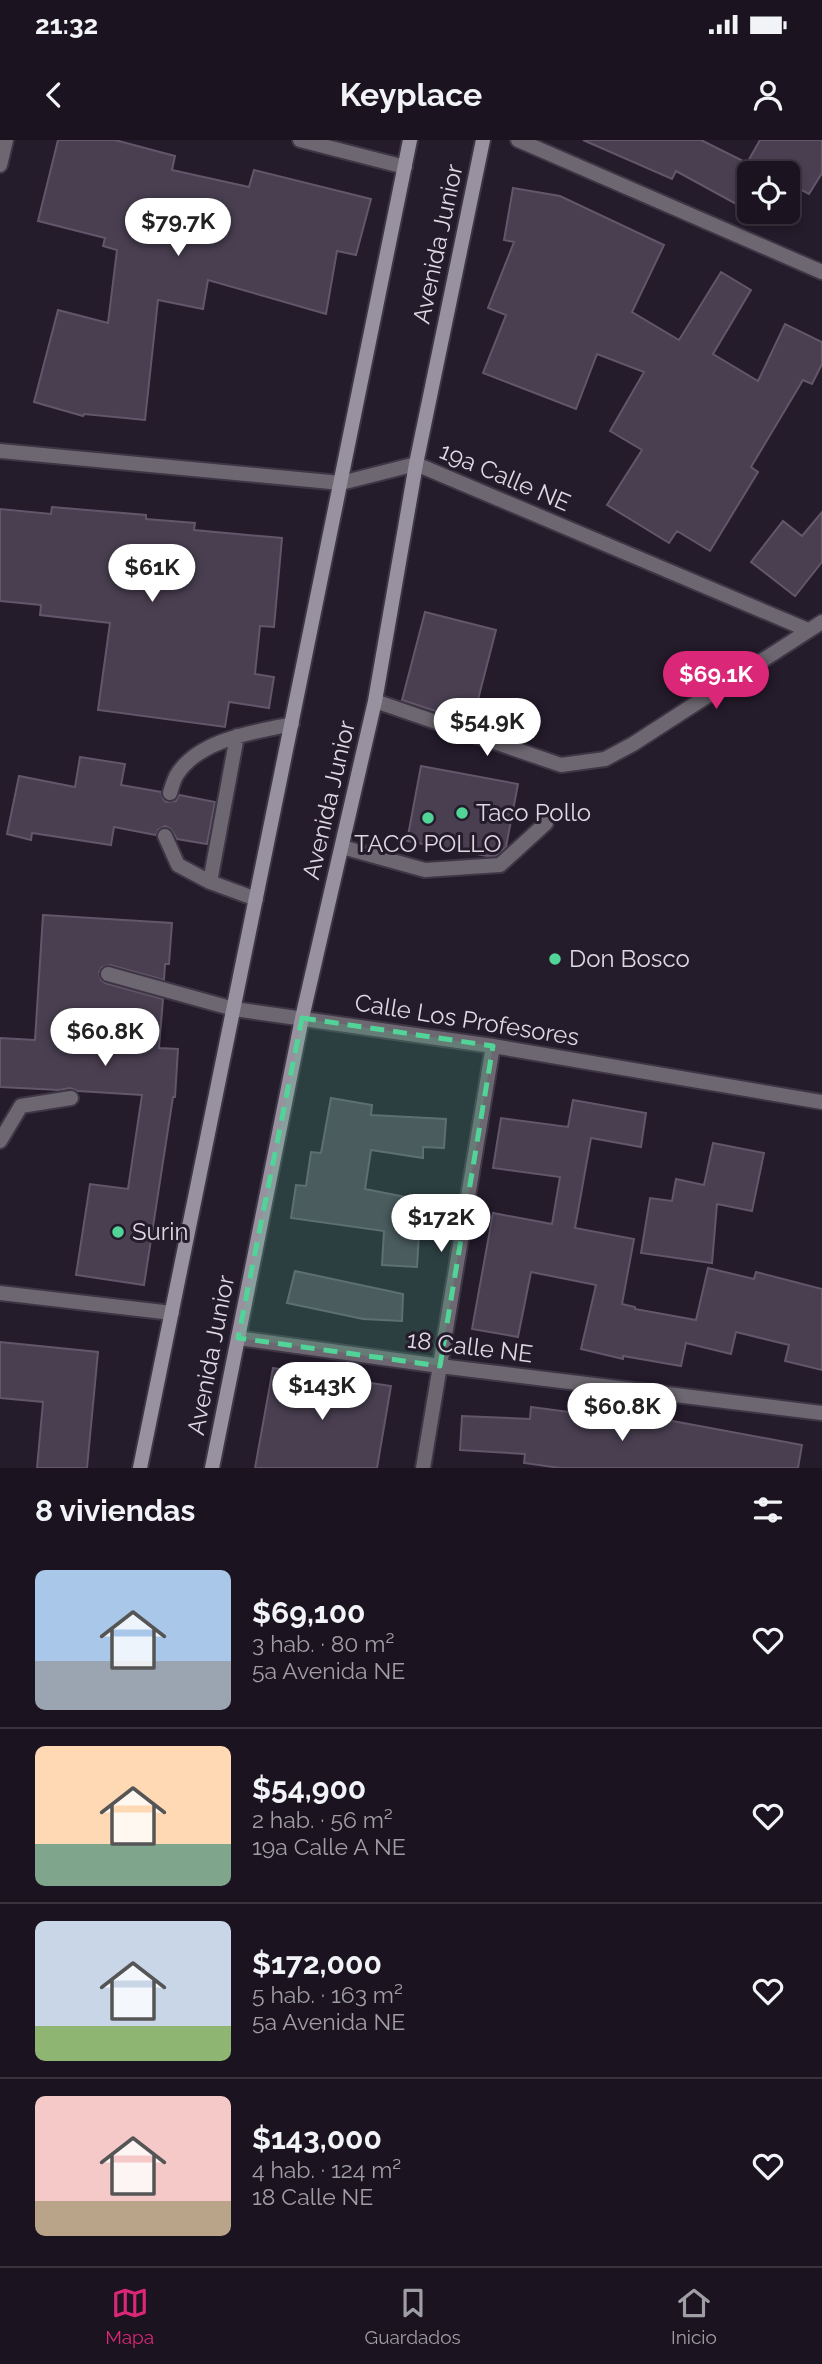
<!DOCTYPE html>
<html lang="es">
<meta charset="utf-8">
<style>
body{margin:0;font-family:Raleway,sans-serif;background:#241d29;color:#f1f3f6;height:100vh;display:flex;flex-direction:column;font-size:26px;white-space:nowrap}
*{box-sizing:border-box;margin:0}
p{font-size:23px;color:#a09ea5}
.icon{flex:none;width:38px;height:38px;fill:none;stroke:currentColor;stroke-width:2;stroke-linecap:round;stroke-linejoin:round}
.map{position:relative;height:1328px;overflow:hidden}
.panel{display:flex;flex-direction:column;background:#1b1420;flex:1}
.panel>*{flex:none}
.buttons{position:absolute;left:737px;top:21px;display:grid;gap:14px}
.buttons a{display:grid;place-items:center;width:63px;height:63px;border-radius:10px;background:#1b1420;box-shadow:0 4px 10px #0003,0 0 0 2px #39333e;font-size:35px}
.price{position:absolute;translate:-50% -60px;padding:0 16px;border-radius:24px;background:#fff;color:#222;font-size:23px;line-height:46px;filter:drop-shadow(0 2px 4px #0008)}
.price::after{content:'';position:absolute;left:50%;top:42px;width:21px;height:16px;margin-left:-10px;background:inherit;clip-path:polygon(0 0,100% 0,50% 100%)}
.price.selected{background:#db2777;color:#fff}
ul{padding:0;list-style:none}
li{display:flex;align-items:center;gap:21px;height:175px;padding:0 35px}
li+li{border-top:2px solid #39333e}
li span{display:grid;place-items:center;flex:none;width:196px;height:140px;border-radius:10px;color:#555}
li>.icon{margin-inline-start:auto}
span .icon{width:84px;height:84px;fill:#fffc;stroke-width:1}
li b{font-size:30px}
h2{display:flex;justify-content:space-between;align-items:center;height:84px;padding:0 35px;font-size:30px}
.status{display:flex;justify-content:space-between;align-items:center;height:49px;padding:0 35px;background:#1b1420;direction:ltr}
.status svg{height:19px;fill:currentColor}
header{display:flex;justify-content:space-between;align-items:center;height:91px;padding:0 35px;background:#1b1420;font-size:32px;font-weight:700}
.dock{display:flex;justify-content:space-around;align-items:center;height:98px;border-top:2px solid #39333e;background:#1b1420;font-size:19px;color:#a09ea5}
.dock a{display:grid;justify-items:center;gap:4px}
.dock .selected{color:#db2777}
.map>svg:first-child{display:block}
.building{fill:#493f51;stroke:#62576a;stroke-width:2}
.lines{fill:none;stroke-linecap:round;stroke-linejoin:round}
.lane-casing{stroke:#3e3545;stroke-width:18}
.street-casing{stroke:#3e3545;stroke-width:18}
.secondary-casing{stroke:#3e3545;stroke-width:18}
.lane{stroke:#6c6770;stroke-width:14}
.street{stroke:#6c6770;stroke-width:14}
.secondary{stroke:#98919f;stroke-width:14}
.marked{fill:#52d397;fill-opacity:0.2;stroke:#52d397;stroke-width:5;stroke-dasharray:14 9;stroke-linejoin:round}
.poi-dot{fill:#52d397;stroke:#241b2b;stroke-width:2.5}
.labels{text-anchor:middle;stroke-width:6;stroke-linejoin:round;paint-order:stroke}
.street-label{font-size:24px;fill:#ded8e3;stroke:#241b2b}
.poi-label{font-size:24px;fill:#ded8e3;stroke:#241b2b;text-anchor:start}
</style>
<div class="status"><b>21:32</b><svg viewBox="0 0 49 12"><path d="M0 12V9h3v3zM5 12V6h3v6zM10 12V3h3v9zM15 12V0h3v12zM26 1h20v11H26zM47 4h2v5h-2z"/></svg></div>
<header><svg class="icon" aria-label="back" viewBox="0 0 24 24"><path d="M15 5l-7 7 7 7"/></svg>Keyplace<svg class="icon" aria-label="person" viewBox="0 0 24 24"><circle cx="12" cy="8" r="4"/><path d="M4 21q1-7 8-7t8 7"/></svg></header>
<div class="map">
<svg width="822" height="1328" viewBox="0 0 822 1328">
<rect width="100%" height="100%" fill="#241b2b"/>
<path class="building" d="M58,0H115L175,16L172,30L249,47L254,30L371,59L356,115L337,111L326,174L208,140L203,169L158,160L145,280L84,274L83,276L34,262L58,170L108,183L117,110L103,106L105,98L38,81Z
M583,0H701L747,23L760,0H822V33L809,54L790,44L788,48V33H749V71L676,31L672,39Z
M513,48L560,56L664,105L632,172L679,200L721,132L751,150L713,214L758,241L785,184L822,202V224L812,244L803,240L751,327L758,332L710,411L677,391L669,403L607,365L642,310L610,291L644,232L597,214L576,269L483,233L506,175L488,168L514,102L504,100Z
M750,72H774L769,82Z
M52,367L146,375V379L195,383L194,390L282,398L274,487L260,486L255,534L274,537L269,568L229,562L225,587L98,570L110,483L40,475L41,465L0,461V369L51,374Z
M822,372V422L795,456L751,422L783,381L802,396Z
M425,472L496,490L472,583L402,560Z
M80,617L125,624L121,645L161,652L163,659L166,662L176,661L179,655L215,662L207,704L177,699L171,689L165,686L158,690L156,695L114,687L111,705L32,693L31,700L7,694L19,636L75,647Z
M421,626L518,644L506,707L496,716H487L407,701Z
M43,775L172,783L169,824H165L164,840L110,825L102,827L99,832L101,840L105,843L163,859L159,908L178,909L175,957H173L144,1145L76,1135L90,1044L128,1049L142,955L78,951L70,948L59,950L0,947V898L35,900Z
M331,958L372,965L371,975L446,979L444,1008L423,1007V1018L371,1010L365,1049L421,1060L417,1127L382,1125L384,1091L291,1078L296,1045L306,1046L311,1012L321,1013Z
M573,960L646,973L641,1007L591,998L575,1088L634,1099L622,1164L635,1167V1169L696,1180L708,1128L754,1139L756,1132L822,1149V1230L785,1221L789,1205L736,1192L731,1214L686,1203L681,1226L623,1216V1219L581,1209L596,1145L531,1132L518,1197L472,1189L493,1073L552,1084L560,1037L493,1028L501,978L568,987Z
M713,1003L764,1013L752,1071L717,1064L712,1123L641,1113L650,1058L672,1061L676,1039L704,1045Z
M295,1131L403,1154L402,1181L363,1179L287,1163Z
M0,1202L98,1212L87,1328H37L43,1262L0,1258Z
M273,1228L391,1246L377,1328H255Z
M531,1267L623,1279L624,1272L802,1305L798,1328H560L524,1323L525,1314L460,1310L462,1276L530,1279Z"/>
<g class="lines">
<g class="lane-casing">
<path id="lane" d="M170,653C172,647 174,638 178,633C201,599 255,592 292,584
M165,696L178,725L210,742L256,759
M342,707L425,730L500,725L546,683
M210,742L237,596
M108,834L234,869
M0,1001L21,966L71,958
M0,1153L172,1173"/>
</g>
<g class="street-casing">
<path id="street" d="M300,0L405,27
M518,0L822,132
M0,25L6,0
M0,311L341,343L416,324L808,490
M375,561L561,625L605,619L633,604L822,482
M234,869L493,906L822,962
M238,1198L440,1226L822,1273
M423,1328L493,906"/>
</g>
<g class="secondary-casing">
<path id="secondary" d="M140,1328L410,0
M212,1328L302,878L375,561L416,324L483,0"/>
</g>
<use href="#lane" class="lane"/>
<use href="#street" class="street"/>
<use href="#secondary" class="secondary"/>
</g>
<path class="marked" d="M302,878L493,906L440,1226L238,1198Z"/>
<g class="poi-dot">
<circle cx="462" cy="673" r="7"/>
<circle cx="428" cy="678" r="7"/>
<circle cx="555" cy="819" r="7"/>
<circle cx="118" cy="1092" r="7"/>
</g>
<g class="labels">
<g class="street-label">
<text transform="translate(438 104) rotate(-78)" y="8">Avenida Junior</text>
<text transform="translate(505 337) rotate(23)" y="8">19a Calle NE</text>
<text transform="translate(329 660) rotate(-77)" y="8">Avenida Junior</text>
<text transform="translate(467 880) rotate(9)" y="8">Calle Los Profesores</text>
<text transform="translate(470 1207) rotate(7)" y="8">18 Calle NE</text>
<text transform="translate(211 1215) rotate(-79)" y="8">Avenida Junior</text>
</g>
<g class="poi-label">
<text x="476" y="681">Taco Pollo</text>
<text x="428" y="712" text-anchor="middle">TACO POLLO</text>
<text x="569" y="827">Don Bosco</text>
<text x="132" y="1100">Surin</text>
</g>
</g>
</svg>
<div class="buttons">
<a><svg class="icon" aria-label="locate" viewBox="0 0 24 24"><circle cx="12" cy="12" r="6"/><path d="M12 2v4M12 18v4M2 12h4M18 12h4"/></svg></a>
</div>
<b class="price" style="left:178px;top:118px">$79.7K</b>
<b class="price" style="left:152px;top:464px">$61K</b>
<b class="price selected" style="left:716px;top:571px">$69.1K</b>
<b class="price" style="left:487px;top:618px">$54.9K</b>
<b class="price" style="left:105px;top:928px">$60.8K</b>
<b class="price" style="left:441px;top:1114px">$172K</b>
<b class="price" style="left:322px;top:1282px">$143K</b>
<b class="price" style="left:622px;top:1303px">$60.8K</b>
</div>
<section class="panel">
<h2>8 viviendas<svg class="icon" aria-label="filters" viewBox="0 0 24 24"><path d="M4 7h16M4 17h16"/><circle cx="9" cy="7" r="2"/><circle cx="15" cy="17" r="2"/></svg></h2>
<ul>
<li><span style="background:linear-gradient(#a9c7e8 65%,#9aa5b1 0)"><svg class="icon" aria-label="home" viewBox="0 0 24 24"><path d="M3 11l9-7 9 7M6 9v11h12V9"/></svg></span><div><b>$69,100</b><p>3 hab. · 80 m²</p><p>5a Avenida NE</p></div><svg class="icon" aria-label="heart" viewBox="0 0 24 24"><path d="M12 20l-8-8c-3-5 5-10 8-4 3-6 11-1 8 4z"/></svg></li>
<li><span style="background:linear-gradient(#ffd9b3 70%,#7fa58c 0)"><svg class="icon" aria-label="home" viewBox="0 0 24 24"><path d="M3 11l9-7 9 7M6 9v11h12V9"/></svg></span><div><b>$54,900</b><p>2 hab. · 56 m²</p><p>19a Calle A NE</p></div><svg class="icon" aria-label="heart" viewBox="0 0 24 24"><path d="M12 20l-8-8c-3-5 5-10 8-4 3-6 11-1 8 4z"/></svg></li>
<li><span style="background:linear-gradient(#c9d6e8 75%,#8fb573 0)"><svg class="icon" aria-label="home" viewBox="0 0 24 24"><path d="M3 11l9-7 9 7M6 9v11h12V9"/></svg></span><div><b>$172,000</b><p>5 hab. · 163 m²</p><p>5a Avenida NE</p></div><svg class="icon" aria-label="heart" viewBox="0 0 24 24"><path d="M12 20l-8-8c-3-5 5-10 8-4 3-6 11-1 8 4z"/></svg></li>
<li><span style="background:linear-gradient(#f6c9c9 75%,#b9a48a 0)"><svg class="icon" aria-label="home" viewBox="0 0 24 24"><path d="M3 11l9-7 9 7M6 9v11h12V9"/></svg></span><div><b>$143,000</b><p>4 hab. · 124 m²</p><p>18 Calle NE</p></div><svg class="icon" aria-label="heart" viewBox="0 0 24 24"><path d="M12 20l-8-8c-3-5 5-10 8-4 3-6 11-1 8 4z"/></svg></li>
</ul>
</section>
<nav class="dock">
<a class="selected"><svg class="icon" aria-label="map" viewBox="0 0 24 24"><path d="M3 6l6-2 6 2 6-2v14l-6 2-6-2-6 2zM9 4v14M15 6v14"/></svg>Mapa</a>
<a><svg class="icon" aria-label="saved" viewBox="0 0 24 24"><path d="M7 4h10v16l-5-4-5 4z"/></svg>Guardados</a>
<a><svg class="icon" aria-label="home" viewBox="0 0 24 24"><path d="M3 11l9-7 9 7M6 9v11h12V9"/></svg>Inicio</a>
</nav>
